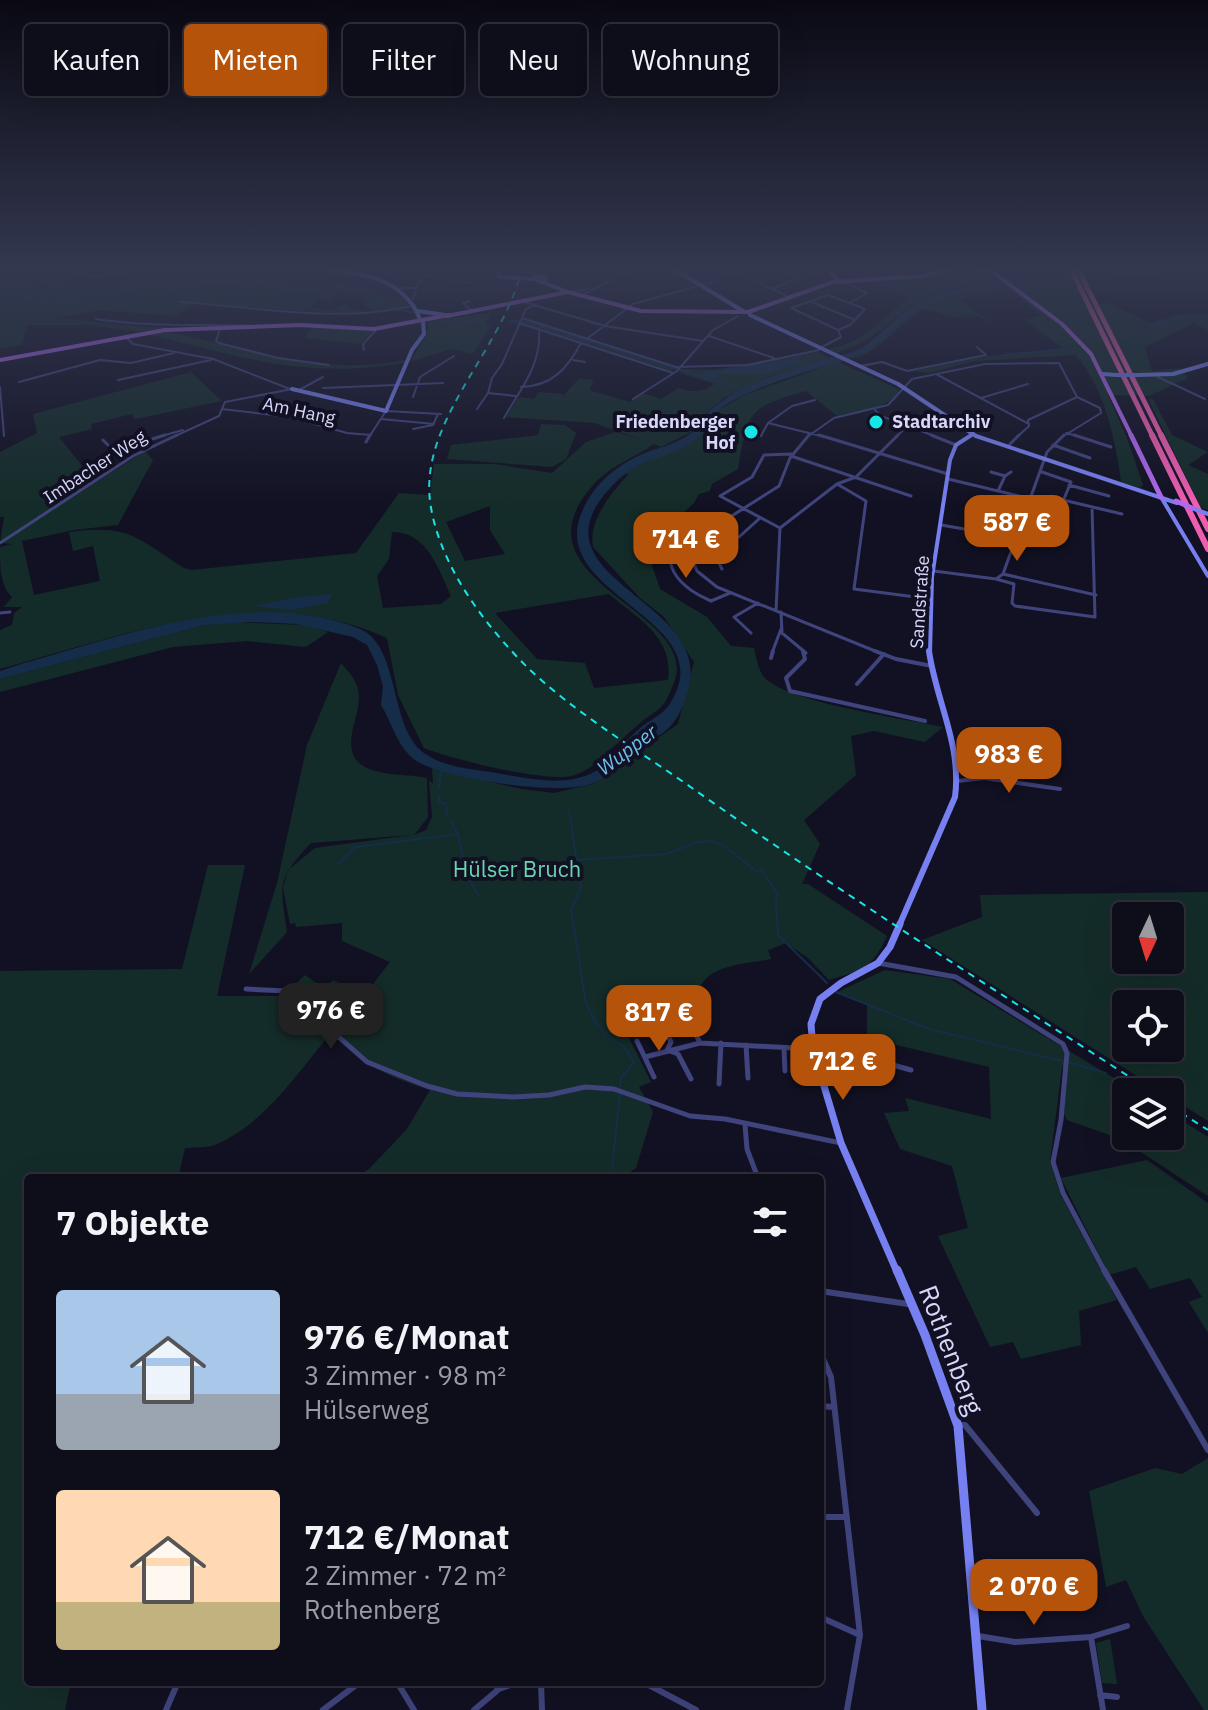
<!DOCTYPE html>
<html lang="de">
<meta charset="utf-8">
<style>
body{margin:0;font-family:"IBM Plex Sans",sans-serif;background:#171623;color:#f1f3f6;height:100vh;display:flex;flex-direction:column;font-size:30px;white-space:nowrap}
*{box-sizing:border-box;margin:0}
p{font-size:26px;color:#9b9ca2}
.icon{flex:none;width:44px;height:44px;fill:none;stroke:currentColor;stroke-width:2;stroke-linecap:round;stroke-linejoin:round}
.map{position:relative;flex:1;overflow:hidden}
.details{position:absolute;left:24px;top:1174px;width:800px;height:512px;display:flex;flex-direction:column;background:#0e0d1a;border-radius:8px;box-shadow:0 8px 32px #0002,0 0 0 2px #2e2d39}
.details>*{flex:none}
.top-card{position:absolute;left:24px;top:24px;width:800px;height:72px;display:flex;gap:16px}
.needle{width:52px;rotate:184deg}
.fabs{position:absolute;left:1112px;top:902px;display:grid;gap:16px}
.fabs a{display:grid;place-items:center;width:72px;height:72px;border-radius:8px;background:#0e0d1a;box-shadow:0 8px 32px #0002,0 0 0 2px #2e2d39;font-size:40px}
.price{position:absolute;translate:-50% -68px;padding:0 18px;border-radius:16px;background:#b45309;color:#fff;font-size:26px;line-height:52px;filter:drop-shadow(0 2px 4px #0008)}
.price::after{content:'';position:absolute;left:50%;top:48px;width:24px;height:18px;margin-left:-12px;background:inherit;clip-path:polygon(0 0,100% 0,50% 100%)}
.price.current{background:#222;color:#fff}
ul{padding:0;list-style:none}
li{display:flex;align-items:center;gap:24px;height:200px;padding:0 32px}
li span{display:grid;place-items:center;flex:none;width:224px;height:160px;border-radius:8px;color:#555}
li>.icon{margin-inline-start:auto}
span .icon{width:96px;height:96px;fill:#fffc;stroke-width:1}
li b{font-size:34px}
h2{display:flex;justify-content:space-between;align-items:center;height:96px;padding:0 32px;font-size:34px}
.pill{padding:0 28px;border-radius:8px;background:#0e0d1a;box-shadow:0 8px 32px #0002,0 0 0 2px #2e2d39;font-size:28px;line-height:72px}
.pill.current{background:#b45309;color:#fff}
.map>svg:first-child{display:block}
.green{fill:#142c29;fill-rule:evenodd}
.water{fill:#152d48}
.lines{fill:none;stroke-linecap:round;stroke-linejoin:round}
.stream{stroke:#152d48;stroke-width:2}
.street-far4{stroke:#40447d;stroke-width:2}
.street-far3{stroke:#40447d;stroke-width:3}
.street-far2{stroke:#40447d;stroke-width:4}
.street-far1{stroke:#40447d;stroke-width:5}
.street{stroke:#40447d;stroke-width:6}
.secondary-far3{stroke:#7780f1;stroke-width:4}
.secondary-far2{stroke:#7780f1;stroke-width:6}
.secondary-far1{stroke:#7780f1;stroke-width:7}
.secondary{stroke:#7780f1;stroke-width:9}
.primary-far1{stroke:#b068f0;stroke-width:4}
.primary{stroke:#b068f0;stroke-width:5}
.highway-far1{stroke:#ef5db1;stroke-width:5}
.highway{stroke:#ef5db1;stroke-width:6}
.rail{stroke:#17e6e6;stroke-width:2;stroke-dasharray:7 6;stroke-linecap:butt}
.secondary-bridge{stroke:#7780f1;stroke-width:4}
.primary-bridge{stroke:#b068f0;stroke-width:5}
.poi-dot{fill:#17e6e6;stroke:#121123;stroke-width:3}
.labels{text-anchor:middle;stroke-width:8;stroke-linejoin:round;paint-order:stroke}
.far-street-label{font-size:18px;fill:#d7d6fb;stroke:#121123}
.far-poi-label{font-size:18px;font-weight:bold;fill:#d7d6fb;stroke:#121123;text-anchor:end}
.far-water-label{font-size:20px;font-style:italic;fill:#6fc1f1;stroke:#121123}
.park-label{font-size:22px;fill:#69d4af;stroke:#121123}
.near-street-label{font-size:26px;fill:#d7d6fb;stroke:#121123}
</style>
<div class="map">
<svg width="1208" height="1710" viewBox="0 0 1208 1710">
<rect width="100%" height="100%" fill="#121123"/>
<path class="green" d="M1158,267H1208L1096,281L1088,275Z
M968,269L989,273L999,280C968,285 929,291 904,311C876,333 871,341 836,353L828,349C864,343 880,319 908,299L863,279L921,277Z
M41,272L79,289L159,278L241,276L271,277L298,286L349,284L393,296L404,293L410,303L393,311H372L365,305L367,300H362L365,295L337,293L330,301L316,300L311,308L332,310L349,303L348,308L369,311L339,313L193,303L177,316L99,310L58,318L145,327L248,326L170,327L139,332L89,325H27L22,345L0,349V291L27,293L0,290V276L44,285L31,293L49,285L35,276Z
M1070,276L1085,306L1108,303L1150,323L1180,314H1208V330L1193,323L1145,347L1152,371L1181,368L1188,378L1149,396L1108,395L1127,438L1143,485L1140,488L1121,482C1116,440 1104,388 1076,355L974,361L930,373L913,371L988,356L1064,349L1025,320L1041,315L1008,290L959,300L996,326L978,316L954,317L925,309C899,320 879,357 848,359C877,349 893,325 918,308C942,293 975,288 1002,283L1012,289L1018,287L1011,282Z
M492,313L485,324L491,326L473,354L451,349L410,362L427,334L429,321Z
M523,320L674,367L675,369L669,371L522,323Z
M313,327L374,331L360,344L304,338Z
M163,331C250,348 314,377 406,360L404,363C303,380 241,356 145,334Z
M818,352L830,358L771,376L724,398L698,420L691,432L661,447L654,444C634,458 611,465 594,484C505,583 706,610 673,685C670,692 667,701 662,706C655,713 645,718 638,725C626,734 618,745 606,752C600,763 583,773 571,776C542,782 452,759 424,748L398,695L387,638C263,581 123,635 0,669V630L12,625L14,613L22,607H4L12,597C0,586 0,565 0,547L12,544L1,543L145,451L153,460L118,525L74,530L22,541L34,595L100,581L93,546L73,551L69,532C130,524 135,537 184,568L192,570L356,553L399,493L430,495L434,464H494L552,473L586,442L615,432L642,440L594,423L506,417L519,397L534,399L539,392L564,394L563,398C568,389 572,386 580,378L594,380L589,390L630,402L643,393L661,399L678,388C692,392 702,393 714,384L678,372L683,369L714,370ZM490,506V530L505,554L465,561L446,522ZM392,532C427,531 439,570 451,596L441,604L383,608L377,576L389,559ZM609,594C638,619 674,637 668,680L594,688L585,663L537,659L495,613Z
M838,362L900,390C890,409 857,411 837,416L806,391C747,408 748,411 738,469L712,484L710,491L699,494L694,503L657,538L656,547L648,553L660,589L707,617L731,646L754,648C756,657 758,670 764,677C785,702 906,719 943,727L925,742L874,731L851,736L856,775L804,820L820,844L802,884H808L887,936C871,970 864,969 829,980L808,958L786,943L768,950L771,959C746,964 705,964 698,993L686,997L674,993L675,1003L660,1012L648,997L655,992H670L655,990L645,994L652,1017L625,1030L651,1082L639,1087L653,1112L636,1168L622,1178H354L369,1169L407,1129L430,1090C384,1075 366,1067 331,1033C298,1072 264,1125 215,1145C206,1148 194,1147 185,1148L178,1178H28V1682H71L65,1710H0V971L182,969L208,865H245L217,996H281L321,1025L285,993L305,975L324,988L333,980L366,993L390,962L342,941V923L296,927L295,923L290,924L283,888L288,870L315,848L411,835L311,843C276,880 280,884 287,932L249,974L277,883L307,745L341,663C350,674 358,681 359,696C360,718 337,752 365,767C382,776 408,774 427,778L428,817L414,835L426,830L432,817L429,781L433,783L432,768L521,789L554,793L592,784L678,724L694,662L664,617L640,598L593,547C588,521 611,493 628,475L626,471L694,441L715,412L745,395Z
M191,372L222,401L135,419L132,414L91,424L92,429L59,437L87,472H104L66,501L0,542L4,517H0V452L37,433L33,414Z
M1148,399H1153L1172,435L1208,452L1188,465L1208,474V510L1201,508Z
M541,424L565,425L576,433L566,459L552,467L447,459L451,445L538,435Z
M230,622L306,625L328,632L306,647L247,641L173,647L0,692V679L205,625Z
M1208,892V1121L1170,1097V1092H1162L922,940L982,917L980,895ZM1126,916H1170V960H1126ZM1126,1004H1170V1048H1126Z
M885,970L950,979L1137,1092H1126V1136H1170V1113L1208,1137V1196L1121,1139L1067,1120L1064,1114L1068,1069L1062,1067L1050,1162L1061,1196L1117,1300L1079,1311L1081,1345L1021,1359L1013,1342L990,1347L938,1236L968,1228L952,1166L900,1149L884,1113L909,1111L905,1098L991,1119L989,1067L867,1038V1005L835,993Z
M1147,1160L1208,1203V1333L1189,1302L1202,1297L1190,1278L1150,1289L1136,1267L1109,1275L1061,1178Z
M1208,1458V1710H1204L1143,1616L1126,1580L1106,1587L1089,1491L1155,1468L1182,1474Z
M1110,1639L1117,1684L1102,1683L1096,1643Z"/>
<path class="water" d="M1124,267H1152C1091,277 1027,274 967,291C949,295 929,300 915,311C898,324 885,341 867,351C847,362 823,366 802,373C776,381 750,391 727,404C708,416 708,432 694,441C667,460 639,457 613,485C523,578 710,598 689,686C685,703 678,722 663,733C658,737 651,738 646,742C630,756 614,775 593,783C560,797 454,779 422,764C398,753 393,724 381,705L383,686L377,665L367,645L353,637L296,624L252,622L205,625L0,679V671L24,663C128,634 251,588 358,628C401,644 388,727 424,753C446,769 477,769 502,774C530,779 563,786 590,774C611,765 621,744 638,730C647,721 662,716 669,705C725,621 557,598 579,520C589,486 620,461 653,450C666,446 679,442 690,434C696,429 699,421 705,415C722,398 746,386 768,378C788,370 809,363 830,358C841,355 851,354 861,348C885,334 902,307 931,297C994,275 1059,275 1124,267Z
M795,359L807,361L764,374H718L716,380L697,373Z
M333,594L327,603L291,610L253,606L297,597Z"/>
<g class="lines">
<path class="stream" d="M0,294L54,300L156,285L174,289L199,282L262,281L288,291L338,287L369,291L383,300L376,304C387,309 402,309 414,313
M235,299L246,293L253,294
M1187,317L1208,316
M434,320L457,323L488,319
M510,321L527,322L742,389
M1122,337L1182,317
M1091,340L1094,336
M1004,355L1075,348
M439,788L441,769
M439,797V801L446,804L447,816
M569,810L581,888L571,909L586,1004L599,1028
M458,834L468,878L479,896
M575,860L667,854L697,842L711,841L723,845L756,871L762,870L777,893C774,908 778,920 778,935L827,983
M338,864L355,847L458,834L451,821
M836,992L929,1029L1062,1061
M602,1031L624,1047L634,1062L621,1078L620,1086
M1070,1063L1106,1073
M612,1169L620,1094"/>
<path class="street-far4" d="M65,267L91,277L162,267
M212,267H226
M416,267L433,270
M772,267L800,278
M860,267H895
M727,268L785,295
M682,274L709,267
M426,275L470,283
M269,276L284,267
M376,279L394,267
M843,282L867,293L851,302
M401,288H415
M773,288L818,272L830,271
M575,291L588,289
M582,295L636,267
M828,295L865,309L850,325L838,330L791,308Z
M413,299L418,283L437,267
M470,301L463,303L472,311
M809,301L855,320
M181,302C254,307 344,324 415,305
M524,302L605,326L703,341
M522,318L676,367L748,365L819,350
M96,319C147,327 198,324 250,326
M519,323L673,373
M220,329L216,341L219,343L278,358L329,365
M709,336L774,358
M126,337L133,344L213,359L290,389
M588,338L633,304L716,281L727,267
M977,347L986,355
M820,348L841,337L838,330
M364,350L363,344L378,328
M573,360L585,362
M861,366L882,362L907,371L986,355
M936,374L1029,424
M1158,377L1205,399
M118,380L211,360
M19,382L100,360L131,363L174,353
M0,387L4,436
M521,387C552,386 567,369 581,343
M323,388L443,383
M299,390L323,377
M488,393L516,396
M413,397L420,377L454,356
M981,398L1028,384
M633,399L677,371L713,330L738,316
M222,409L289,417L347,433L371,435
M477,409L488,393L492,378L502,364L526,309L536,304
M875,410L881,416L937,437
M504,418C520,390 542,364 539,330
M381,419L434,424
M768,423L792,406L815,400
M413,429L433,425L438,414
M1066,433L1080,437
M761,436L768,423L825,437
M158,437L183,430
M173,437L219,416L225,402L292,389
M369,437L386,411L441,414
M807,437L834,418L888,405L912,379L985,364L1059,363L1077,397L1028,420L1029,426L1017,437
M896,437L907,426
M1062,437L1101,413L1100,408L1077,397"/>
<path class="street-far3" d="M809,435L790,458L779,486L708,531L696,543L691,556L697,571L717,587L880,653
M819,435L948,474
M898,435L856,477L837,484L866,501L854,589L931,599
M931,435L956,445
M1074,435L1111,447
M103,440L114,451L165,435
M366,442L370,435
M1010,444L1019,435
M1053,445L1090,458
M791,456L911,496
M991,472L1005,476
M948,479L1061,506L1071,482L1042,472
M1069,485L1109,496
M998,491L1005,476L1011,472
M720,496L752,477L764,455L791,454
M720,496L780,528
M1063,500L1122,514
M974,517L975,511L1024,520
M941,525L1016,538
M739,537L760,518
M696,541L674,537C660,569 683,589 711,601L730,593
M0,543L133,456L177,435
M695,544L715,555L722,569
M934,571L996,579L1003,574L1096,595
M1003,574L1047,452L1064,435
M996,579L1014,584L1012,603L1015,606L1095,617L1092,507
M776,610L780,528L837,484
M781,612L782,633L806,653
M0,613L10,612
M751,633L734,617L758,603
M772,653L781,629"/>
<path class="street-far2" d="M803,651L805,659L786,678L790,691L925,721
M875,651L896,659L932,666
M771,658L773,651
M857,684L884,654
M958,781L984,778L1060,789"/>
<path class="street-far1" d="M878,963L956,977L1063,1044L1067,1053L1061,1120L1053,1162L1063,1193L1105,1272
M246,989L287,991L367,1062L427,1086L457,1094L513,1097L549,1095L585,1087L614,1089L690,1116L725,1119L841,1143
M686,1013L700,1043
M662,1023L671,1042L667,1050L678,1054L691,1079
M637,1041L654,1077
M746,1045L748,1078
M784,1048L785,1071
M645,1057L700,1043L813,1049
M819,1070L893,1065L911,1070
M801,1074L818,1075
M719,1084L721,1043
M745,1125L747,1149L758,1178"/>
<path class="street" d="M1104,1270L1208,1450
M820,1291L908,1304
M820,1352L831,1377L860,1635L847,1710
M820,1406L834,1407
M961,1425H965L1037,1513
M820,1517H845
M820,1617L860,1635
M978,1636L1015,1642L1091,1637
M397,1682L414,1710
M492,1682L499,1689
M541,1682L542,1710
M643,1682L696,1710
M1100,1695L1117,1697
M166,1710L178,1682
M323,1710L360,1682
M474,1710L499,1689L519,1682
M1103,1710L1091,1637L1127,1626"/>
<path class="secondary-far3" d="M307,267C349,273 400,272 419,317
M496,267L499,277L535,279
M529,267V271L537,276
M662,267L682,274L743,311
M831,267L832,274L839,281
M544,280L547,279L543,276L534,279L568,292
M418,311L445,315
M750,315L898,384L976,436L1177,503
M1103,374L1117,375
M1137,375L1173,374L1208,364
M292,389L386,411L412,350L424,334L423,321
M1161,497L1208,576
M930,653L932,577L950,460L956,445L973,434"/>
<path class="secondary-far2" d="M899,926L955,797C962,745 936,701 929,651"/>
<path class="secondary-far1" d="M897,1272L841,1143L813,1049L811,1024L820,999L841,983L878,963L890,947L900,924"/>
<path class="secondary" d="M897,1270L925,1335L958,1426L982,1710"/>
<path class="primary-far1" d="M969,267L991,270
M986,267L1062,324L1091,354L1132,437
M748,312L833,282L922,276L957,267
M447,316L568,292L641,311L748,312
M0,360L165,330L300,325L374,329L449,315"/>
<path class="primary" d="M1131,435L1161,497"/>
<path class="highway-far1" d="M1070,267L1153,437
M1077,267L1162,437"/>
<path class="highway" d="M1152,435L1208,549
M1161,435L1208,529"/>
<path class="rail" d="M522,267C506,346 420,418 430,501C438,563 483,623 526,666C573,712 638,750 692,788C843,894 998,992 1153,1092
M1170,1106L1208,1130"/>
<path class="secondary-bridge" d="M1117,375H1137
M1189,507L1208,514"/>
<path class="primary-bridge" d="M1176,501L1192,508"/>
</g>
<linearGradient id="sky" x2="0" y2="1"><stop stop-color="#0a0913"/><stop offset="0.53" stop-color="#333850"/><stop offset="1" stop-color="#333850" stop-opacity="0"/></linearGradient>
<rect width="1208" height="506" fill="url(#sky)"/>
<g class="poi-dot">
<circle cx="876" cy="422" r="8"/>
<circle cx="751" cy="432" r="8"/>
</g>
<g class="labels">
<g class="far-street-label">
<text transform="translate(299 411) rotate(12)" y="6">Am Hang</text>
<text transform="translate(95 467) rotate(-33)" y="6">Imbacher Weg</text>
<text transform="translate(920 602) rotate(-86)" y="6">Sandstraße</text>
</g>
<g class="far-poi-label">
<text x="735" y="428">Friedenberger<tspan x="735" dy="21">Hof</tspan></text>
<text x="892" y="428" text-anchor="start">Stadtarchiv</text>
</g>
<g class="far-water-label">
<text transform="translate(627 750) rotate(-37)" y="7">Wupper</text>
</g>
<g class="park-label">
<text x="517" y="877">Hülser Bruch</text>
</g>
<g class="near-street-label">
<text transform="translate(951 1350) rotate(69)" y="9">Rothenberg</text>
</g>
</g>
</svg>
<div class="fabs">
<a><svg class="needle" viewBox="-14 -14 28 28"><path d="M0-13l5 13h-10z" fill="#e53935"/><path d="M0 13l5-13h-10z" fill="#9b9ca2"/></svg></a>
<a><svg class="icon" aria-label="locate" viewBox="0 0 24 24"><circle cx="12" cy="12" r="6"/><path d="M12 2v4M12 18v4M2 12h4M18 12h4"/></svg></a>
<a><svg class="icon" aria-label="layers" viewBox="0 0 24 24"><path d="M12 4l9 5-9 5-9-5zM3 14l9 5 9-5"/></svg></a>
</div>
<b class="price" style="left:1017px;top:563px">587 €</b>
<b class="price" style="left:686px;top:580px">714 €</b>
<b class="price" style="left:1009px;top:795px">983 €</b>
<b class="price current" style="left:331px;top:1051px">976 €</b>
<b class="price" style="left:659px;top:1053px">817 €</b>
<b class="price" style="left:843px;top:1102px">712 €</b>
<b class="price" style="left:1034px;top:1627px">2 070 €</b>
<div class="top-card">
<a class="pill">Kaufen</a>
<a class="pill current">Mieten</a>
<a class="pill">Filter</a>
<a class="pill">Neu</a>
<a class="pill">Wohnung</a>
</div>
<section class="details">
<h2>7 Objekte<svg class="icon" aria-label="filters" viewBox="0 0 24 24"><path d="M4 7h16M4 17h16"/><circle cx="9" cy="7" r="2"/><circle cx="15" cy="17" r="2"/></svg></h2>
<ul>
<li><span style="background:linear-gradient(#a9c7e8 65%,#9aa5b1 0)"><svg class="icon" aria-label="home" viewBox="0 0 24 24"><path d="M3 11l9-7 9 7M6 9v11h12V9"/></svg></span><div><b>976 €/Monat</b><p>3 Zimmer · 98 m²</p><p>Hülserweg</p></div></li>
<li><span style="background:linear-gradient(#ffd9b3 70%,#c2b280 0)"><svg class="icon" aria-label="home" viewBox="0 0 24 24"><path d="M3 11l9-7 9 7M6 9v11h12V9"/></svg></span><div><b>712 €/Monat</b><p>2 Zimmer · 72 m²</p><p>Rothenberg</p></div></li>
</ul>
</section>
</div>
